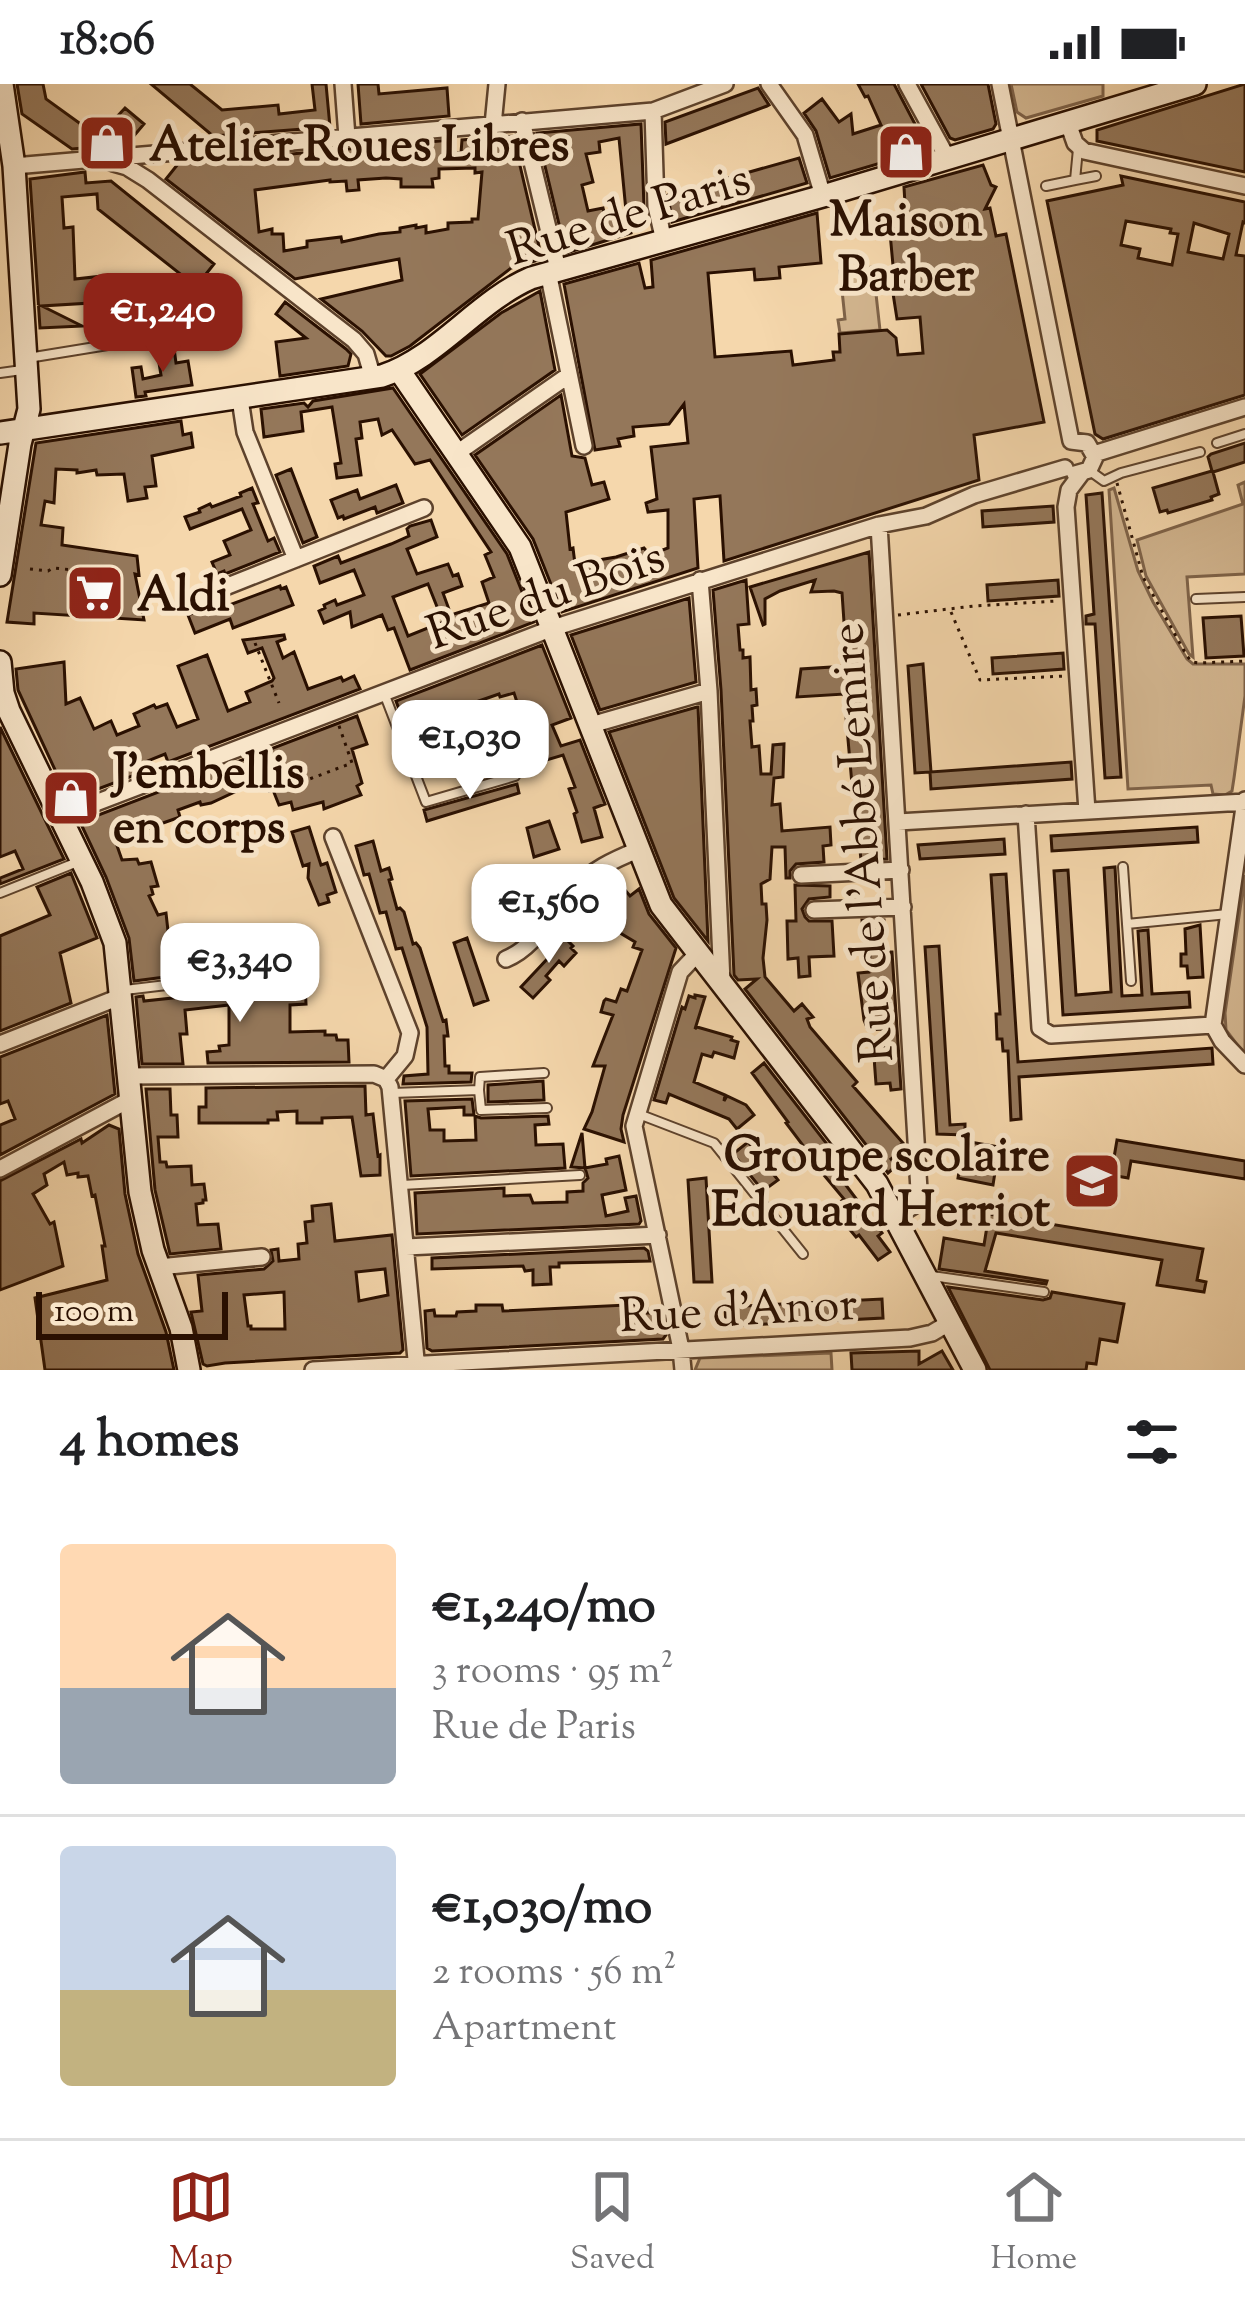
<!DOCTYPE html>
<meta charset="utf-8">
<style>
body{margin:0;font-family:"Sorts Mill Goudy",serif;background:#f6f6f6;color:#202124;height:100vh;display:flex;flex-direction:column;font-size:45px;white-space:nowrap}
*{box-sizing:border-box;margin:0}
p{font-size:39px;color:#757577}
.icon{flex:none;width:66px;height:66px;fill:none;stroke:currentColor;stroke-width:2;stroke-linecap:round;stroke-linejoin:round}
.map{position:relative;height:1286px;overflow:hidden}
.sheet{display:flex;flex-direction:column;background:#fff;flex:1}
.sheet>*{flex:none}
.scale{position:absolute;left:36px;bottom:30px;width:192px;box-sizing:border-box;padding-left:12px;border:6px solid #2a1001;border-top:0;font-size:33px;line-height:42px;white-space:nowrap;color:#2a1001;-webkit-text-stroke:9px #f8e5c9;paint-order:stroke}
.price{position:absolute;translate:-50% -102px;padding:0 27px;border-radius:24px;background:#fff;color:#222;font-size:39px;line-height:78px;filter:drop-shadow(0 3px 6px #0008)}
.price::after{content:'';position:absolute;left:50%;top:72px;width:36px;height:27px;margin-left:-18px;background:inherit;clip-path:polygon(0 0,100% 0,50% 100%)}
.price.selected{background:#8f2418;color:#fff}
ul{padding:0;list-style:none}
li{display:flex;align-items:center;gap:36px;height:300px;padding:0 60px}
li+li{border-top:3px solid #e0e0e0}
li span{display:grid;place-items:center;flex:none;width:336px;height:240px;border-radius:12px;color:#555}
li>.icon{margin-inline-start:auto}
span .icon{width:144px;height:144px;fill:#fffc;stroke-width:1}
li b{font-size:51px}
h2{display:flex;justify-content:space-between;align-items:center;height:144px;padding:0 60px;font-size:51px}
.status{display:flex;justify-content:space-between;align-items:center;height:84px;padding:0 60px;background:#fff;direction:ltr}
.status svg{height:33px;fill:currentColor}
.tabs{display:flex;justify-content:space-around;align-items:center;height:168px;border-top:3px solid #e0e0e0;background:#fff;font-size:33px;color:#757577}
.tabs a{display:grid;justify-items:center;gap:6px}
.tabs .selected{color:#8f2418}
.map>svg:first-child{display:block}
.green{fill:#d2b58f;stroke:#7e6248;stroke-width:3}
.building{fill:#94775a;stroke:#2a1001;stroke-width:3;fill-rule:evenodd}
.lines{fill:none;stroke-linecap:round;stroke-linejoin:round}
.lane-casing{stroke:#5d422c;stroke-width:12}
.street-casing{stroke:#5d422c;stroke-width:20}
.secondary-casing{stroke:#2a1001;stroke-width:26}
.path{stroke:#2a1001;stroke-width:3;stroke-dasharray:3 6;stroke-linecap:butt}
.lane{stroke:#f8e5c9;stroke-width:8}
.street{stroke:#f8e5c9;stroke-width:15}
.secondary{stroke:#f8e5c9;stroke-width:21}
.labels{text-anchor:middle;stroke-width:10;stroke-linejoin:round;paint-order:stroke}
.poi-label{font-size:48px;font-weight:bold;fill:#2a1001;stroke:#f8e5c9;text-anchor:start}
.street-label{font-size:48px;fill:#2a1001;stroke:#f8e5c9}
</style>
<div class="status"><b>18:06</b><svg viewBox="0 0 49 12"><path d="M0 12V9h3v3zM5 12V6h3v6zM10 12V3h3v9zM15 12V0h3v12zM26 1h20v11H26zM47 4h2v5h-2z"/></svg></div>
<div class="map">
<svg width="1245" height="1286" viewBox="0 0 1245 1286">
<rect width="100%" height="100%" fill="#f5d7ac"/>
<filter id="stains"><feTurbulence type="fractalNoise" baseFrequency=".00167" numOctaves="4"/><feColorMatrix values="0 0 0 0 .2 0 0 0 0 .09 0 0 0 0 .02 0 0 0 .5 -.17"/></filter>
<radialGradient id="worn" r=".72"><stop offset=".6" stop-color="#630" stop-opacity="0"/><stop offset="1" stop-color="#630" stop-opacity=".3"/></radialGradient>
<path class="green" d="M1011,0H1103V12L1026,34L1017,28Z
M873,183L880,246L840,249L838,236L845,235L840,187Z
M1245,398V490L1187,493L1193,573L1189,570L1146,492L1137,456L1243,420L1238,401Z
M1114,404L1138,487L1153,518L1187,575L1193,580H1245V612L1234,694L1232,707L1225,711L1213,710L1211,701L1128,705L1109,406Z
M1245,791V971L1226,946L1225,929Z
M831,1269L832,1286H695L700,1274Z"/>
<path class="building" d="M17,0H43L46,15L82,41L112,38L125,24L144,40L127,60L72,65L22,30Z
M151,0H190L222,26L278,21L279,30L315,26L312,0H326L330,43L213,52Z
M358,0H378L379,10L447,4L449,32L361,40Z
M858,0H894L926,61L925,66L830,94L816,47L804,29L822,15L839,38L851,30L853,50L881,41L868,12L865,13Z
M921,0H988L996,40L993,45L955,56L950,54Z
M1245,0V88L1097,57V46Z
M758,4L769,21L767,22L666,60L665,38Z
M641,40L644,123L626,127L619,54L599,58L600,68L586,70L593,98L582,101L588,127L603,124L605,132L626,128L631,149L566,169L537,49Z
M513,52L542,175L511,184L410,262L391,272H386L362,247L321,215L402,196L399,175L295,195L166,95L178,80L451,56L452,69H461L462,56ZM475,84V89L482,88L478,135H472V138L448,139V145L426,149V142L416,144V141L400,144V148L379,150L342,158L341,153L307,157V163L284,167L283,150H272V145L259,148L255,106L330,96V98L346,97L347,107L359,106L358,96L386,94L401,95V103H433L432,95L439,94V85Z
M799,74L807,99L672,138L668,111Z
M983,81L991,101L996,103L985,125L990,124L996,152L1006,150L1044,338L974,351L979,396L724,477L720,412L694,415L698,484L562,528L533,455L475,371L561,311L572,372L585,374L592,401L604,398L609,415L566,428L570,465L573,464L575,480L616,473L644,464L650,471L668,464V426L648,428L646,419L657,415L651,363L688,359L684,320L669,340L633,343L634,352L618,355L620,362L595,366L564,200L639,179L645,204L653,203L651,176L817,129L821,179L779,183L780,194L755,196L754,185L708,189L715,273L791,267L793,281L834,276L833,268H840L839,250L887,246L896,254L898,271L923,269L920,233L897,235L892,203H895L889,138L906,137L904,103Z
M85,88L86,99L111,97L214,180L206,190L213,195L203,208L98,125L97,110L62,113L64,144L73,143L75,195L103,192L107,218L42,222L82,242L40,244L30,95Z
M1121,92L1245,118V139L1243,138L1236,171L1245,172V311L1103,355L1095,350L1047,117L1123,101ZM1126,137L1171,145L1170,149L1178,150L1172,181L1138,174L1140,165L1121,161ZM1194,139L1229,150L1223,175L1188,168Z
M540,207L555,286L462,351L420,290L501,229Z
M285,218L346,265L351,270L348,282L280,292L276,258L306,254L276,230Z
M174,264L176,279L188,277L192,301L145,308L146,312L136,313L132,284L141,283L143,295L161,291L157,267Z
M393,304L507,470L534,538L410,586L394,544L388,546L382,531L352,543L350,528L324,539L319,527L325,524L324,521L335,516L337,521L364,511L354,486L320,499L314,482L338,472L341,479L391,460L409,452L407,445L410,442L431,436L437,453L407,465L417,490L448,480L453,492L458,490L462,502L443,509L451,531L489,519L482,498L494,493L485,471L491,468L430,376L415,380L392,346L382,351L378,335L360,338L362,354L356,355L361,391L337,394L335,380L341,379L332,323L301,328L303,347L264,353L261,325L304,319L308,323L313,317ZM428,500L443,538L408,552L393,513Z
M181,337L183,351L191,349L193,363L152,372L156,402L145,403L147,414L128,417L124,390L97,391L96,386L77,389V386L56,385L54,419L45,417L41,441L63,444L62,461L137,472L139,491L135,490L144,536L34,529V540L7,538L36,359Z
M1245,359V378L1213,388L1219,410L1211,413L1212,416L1168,429L1167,426L1160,428L1153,404L1212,387L1208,373L1211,370Z
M291,385L317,453L303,459L276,391Z
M396,401L403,419L377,429L375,423L344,435L343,432L338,434L331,416L357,406L360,415Z
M252,404L258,419L253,420L268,457L274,454L280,468L225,490L224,487L217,490L212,478L230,471L224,457L251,446L242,425L190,445L185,433L200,428L199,425L210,420L212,423L241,412L240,409Z
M1102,409L1121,693L1105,694L1095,540H1086V532L1094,530L1086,411Z
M1053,422L1054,438L983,443L982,427Z
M869,468L887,775L861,776L860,766H857L856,712H853L844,610L797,613L801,585L847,582L842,509L834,507L811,508L815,496L780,507L765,515V540L763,541L750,503Z
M746,496L749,540L738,541L740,566H743V574L750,573L751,606L756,605L757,621L752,622L753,637H750L752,663L759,662L761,690H771L773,661L784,660L783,693L774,694L772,721L780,720L782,747L830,743L831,761L823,762L824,778L796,780L790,787V794H786L785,763H772L770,795L761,800L762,820H766L767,836L763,874L765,893L794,927L802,920L813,933L807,935L810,943L857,998L853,1002L903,1059L898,1063L901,1067L891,1075L896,1082L888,1089L745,905L757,895L738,896L734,891L721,606L713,506Z
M1058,496L1059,512L988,517L987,501Z
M280,502L281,505L286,503L293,521L233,544L230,535L195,549L188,531L193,529L192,527L214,521L216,526Z
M689,514L696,598L600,626L571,551Z
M1241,532L1244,572L1206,574L1203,534Z
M284,551L285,555L277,558L283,574L294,568L308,605L341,593L343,597L354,592L360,605L168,678L165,670L140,680L143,688L69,716L18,606L16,585L64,578L66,620L80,614L94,645L111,637L117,651L139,642L134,630L154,621L156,624L167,620L177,643L198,635L178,582L207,571L228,627L250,618L246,608L272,597L274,594L262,564L248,569L243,556Z
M542,561L571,634L552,641L561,662L580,656L605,720L594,724L602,753L582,758L574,730L577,728L569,705L575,703L563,671L523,683L514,651L506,653L503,643L523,636L514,609L500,613L499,610L476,618L441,633L443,639L420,648L416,640L406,644L396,617Z
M1063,569L1064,585L993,590L992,574Z
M923,580L931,688L1071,678L1072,695L931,705L930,688L915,689L908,582Z
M697,623H698L708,857L674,814L609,648Z
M357,632L367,660L352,665L362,699L357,702L361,711L324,725L323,718L293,726L291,718L279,721L273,706L269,707L264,698L255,702L254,699L211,719L201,721L200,718L178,726L180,733L115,756L122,776L137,775L139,780L151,778L158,802L151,803L153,810L149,812L158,831L166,829L168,847L191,844L193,861L211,859L213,876L202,875L204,888L134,897L129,854L106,793L80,738Z
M0,643L64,775L0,800V794L23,785L15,767L0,773Z
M517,700L519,709L427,737L424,726Z
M549,737L559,765L534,773L527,744Z
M309,743L321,781L327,779L336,808L327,811L329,818L319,821L308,794L309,780L303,782L292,748Z
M1197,743L1198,758L1052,767L1051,752Z
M1004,755L1005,770L920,775L918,761Z
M373,757L381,787L389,784L392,795L389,796L397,825L400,824L404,828L413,860L416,859L420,864L443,937L446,936L448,952H444L445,982H449V989H472L471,998L403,1000L404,992L428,990L427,943L402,864L396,865L386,828L380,829L369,790L364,791L356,762Z
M1115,783L1122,912L1142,911L1138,847L1148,846L1152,910L1189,908L1190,923L1063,931L1054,787L1068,786L1076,911L1111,908L1104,784Z
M71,789L97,854L60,869L71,919L0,947V852L50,831L37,803Z
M1006,790L1018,978L1212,964L1213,980L1019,993L1021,1035L1011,1036L1008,967H1003L1002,955H997L996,930H1000L991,791Z
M614,793L630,812L639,805L649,830L676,864L623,1031L621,1045L624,1058L584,1045L592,1028L605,982H593L613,931L601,928L604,917L606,915L616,918L621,905L627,907L642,866L633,863L635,858L610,843L602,853L586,839L581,844L571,833Z
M795,801L830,802V813L809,815L802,825L805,833L809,837H832L834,872L809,873L810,892L799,893L798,874L788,875L787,837H796Z
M862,836H884L886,868H892L901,1005L891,1006L890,999L876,1000L874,973L885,972L883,945L868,946L864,936L858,889L869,888L870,869L868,849L863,850Z
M1200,841L1203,893L1188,894L1187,882H1181V870H1186L1185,845Z
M562,851L573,862L571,864L576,869L564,882L559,877L546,892L550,896L533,914L521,903L549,873L545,869Z
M467,854L488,916L474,921L454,859Z
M939,862L950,1041L965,1040V1051L937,1050L925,863Z
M288,882L289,899L305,900L306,920L290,921V948L325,947V951H336L337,956H348L349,978L208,979L207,968L220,967L219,962L229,961V921L185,926L187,950H180L183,980H142L136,913L143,912L144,917L248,906L246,887Z
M695,911L705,913L695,945L697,943L732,953L731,956L738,958L734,974L714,968L712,973L702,970L694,998L725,1011L724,1017L727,1012L746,1021L754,1031L737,1045L729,1035L669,1010L666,1019L654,1016L682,923L685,925L689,912L695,914Z
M107,931L115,1010L0,1071V1041L15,1035L8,1017L0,1020V973Z
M764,979L844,1082L842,1084L851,1096L845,1100L882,1149L878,1152L890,1168L878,1176L859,1151L856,1153L846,1141L853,1136L839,1119L844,1115L803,1066L805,1064L786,1039L788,1038L752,989Z
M543,997L544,1016L488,1018V1001Z
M365,1002L366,1031L373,1030L378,1072L380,1071V1091L361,1092L352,1033L322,1034V1039H297V1027L277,1028L278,1036H268V1039H199V1023H206V1004Z
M146,1005H170L171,1031H177L178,1053H158L160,1078H166L167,1083L191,1082L192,1101L204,1100L206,1116H203V1119L196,1120L198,1141L218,1140L221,1165L170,1170L155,1106Z
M472,1015L474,1031H464V1023L428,1025L430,1046H444V1057L476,1056L475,1032L481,1034L548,1032L549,1040L535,1041L536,1061L563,1060L565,1084L411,1092L405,1017Z
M109,1041L119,1045L125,1110L138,1170L166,1248L174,1286H45L35,1214L107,1196L102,1162H105L95,1111L92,1112L88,1092L78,1093V1089L67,1091L64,1078L44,1090L47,1101L33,1110L50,1140L54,1138L63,1182L0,1206V1097L81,1055L82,1059Z
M582,1049L585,1084L607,1080L606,1075L619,1072L626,1106L602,1111L606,1132L628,1127L625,1114L636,1112L641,1137L639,1140L417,1150L415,1109L504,1104V1112L530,1111L533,1119L567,1118V1108L583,1107V1099L588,1094L585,1084L571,1083Z
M1117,1056L1245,1077V1095L1131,1077L1128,1094L1111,1091Z
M964,1057L999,1063L993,1101L958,1094Z
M748,1058L778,1096L763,1107L733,1070Z
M706,1094L712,1198H694L688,1096Z
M331,1120L335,1157L392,1151L403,1266L400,1269L225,1279L207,1282L203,1280L191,1228L202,1227L198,1191L264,1185L273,1177L271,1166L278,1165L279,1177L299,1175L298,1160L307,1159L305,1138L313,1137L312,1122ZM385,1185L388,1211L359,1217L356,1188ZM284,1208L285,1245H251V1242H248L244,1211Z
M989,1130L1203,1165L1197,1196L1206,1198L1204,1208L1157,1201L1162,1176L996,1149L985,1187L1047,1197L1046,1200L939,1185L944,1154L984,1161Z
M644,1164L648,1167L650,1177L559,1179V1183H550L551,1200L533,1201V1186L525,1187L523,1182L432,1185V1174Z
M948,1203L1043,1216L1050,1214L1052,1208L1124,1220L1117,1258L1100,1255L1096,1280L1087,1279L1086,1286H990Z
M882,1215L883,1234L726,1242L725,1223Z
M647,1220V1229H661L666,1251L663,1255L432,1267L427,1264L425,1227L434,1226L435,1232H456L457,1228L476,1227V1221H502L503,1227Z
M919,1267V1280L942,1267L953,1286H852L851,1269Z"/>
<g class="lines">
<g class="lane-casing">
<path id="lane" d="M1078,65L1075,96L1096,92
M1046,102L1075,96
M28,274L175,250
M0,289L22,286
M1217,359L1245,350
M1090,387L1104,397L1121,389L1200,368
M1196,515L1245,513
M384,609L426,718L515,692
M1123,783L1131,897
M0,809L80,777
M1127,840L1228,830
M125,906L225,894
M479,1006L481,1026L547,1024
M392,1009L479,1006L480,993L544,989
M636,1029L714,1059L803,1170
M402,1101L580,1091
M932,1192L1044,1208"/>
</g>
<g class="street-casing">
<path id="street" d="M343,0L347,53
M769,0L805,51L823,112
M907,0L948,75
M1000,0L1071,357
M653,27L656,122L664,157
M522,37L558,185
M1068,39L1075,59L1084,67L1245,102
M493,41L497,0
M113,79L127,83L148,96L354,256L366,270L373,294
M14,82L653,27L725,0
M548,188L584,362
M240,315L245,348L296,475
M1071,357L1087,359L1095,373L1089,386L1075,390
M457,369L569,291
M1094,370L1245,323
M1081,390L1069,406L1066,423L1087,727
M879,441L919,1106L915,1121L895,1133
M700,496L709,607L722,898
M195,515L424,424
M591,641L709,607
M1245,716L1213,941L1222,957L1245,981
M1026,730L1040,944L1051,951L1213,941
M59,733L553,544L879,441L926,432L974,411L1065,384
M898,738L1245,718
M333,753L410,949L405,972L386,995
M801,791L901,786
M814,826L903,823
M506,875C536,863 551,829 573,806C592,786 613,776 638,766
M0,960L122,912
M127,992L374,990L386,995
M386,995L390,1003L417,1286
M0,1085L129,1016
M406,1163L658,1151
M159,1183L262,1173
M313,1286L910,1254L932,1249L949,1239
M683,1286L681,1265L634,1042L680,888L698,869"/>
</g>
<g class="secondary-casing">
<path id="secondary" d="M399,286L520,463L661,821L877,1100L975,1286
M0,349L382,292C438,274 476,218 531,194L823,112L1195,0
M0,491L20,360L29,325L14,82L2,0
M0,578L3,609L9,627L92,798L115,859L140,1108L153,1166L181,1244L189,1286"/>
</g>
<path class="path" d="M1117,399L1143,493L1187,572L1192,578L1200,579L1245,577
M30,485L48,487L53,484L117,490
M951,528L980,596L1065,592
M898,531L974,522L1056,517
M255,559L279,619
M284,701L307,696L352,679L338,639"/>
<use href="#lane" class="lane"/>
<use href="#street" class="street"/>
<use href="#secondary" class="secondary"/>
</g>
<defs>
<g id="shop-square" transform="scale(3)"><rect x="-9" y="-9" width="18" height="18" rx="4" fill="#8f2418" stroke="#f8e5c9"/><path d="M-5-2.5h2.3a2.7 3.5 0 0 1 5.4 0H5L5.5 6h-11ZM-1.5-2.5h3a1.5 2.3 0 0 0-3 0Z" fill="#fff"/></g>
<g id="supermarket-square" transform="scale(3)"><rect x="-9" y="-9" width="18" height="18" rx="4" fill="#8f2418" stroke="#f8e5c9"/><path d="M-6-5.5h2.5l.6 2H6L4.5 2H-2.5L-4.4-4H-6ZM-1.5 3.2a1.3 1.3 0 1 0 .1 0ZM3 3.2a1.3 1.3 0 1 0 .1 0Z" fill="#fff"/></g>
<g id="school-square" transform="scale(3)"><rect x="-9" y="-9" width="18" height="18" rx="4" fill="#8f2418" stroke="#f8e5c9"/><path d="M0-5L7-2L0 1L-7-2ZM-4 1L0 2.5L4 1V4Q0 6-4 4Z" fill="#fff"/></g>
</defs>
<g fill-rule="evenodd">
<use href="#shop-square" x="107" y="59"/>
<use href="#shop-square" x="906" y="68"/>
<use href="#supermarket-square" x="95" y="509"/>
<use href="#shop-square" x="71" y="714"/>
<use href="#school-square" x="1092" y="1097"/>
</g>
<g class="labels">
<g class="poi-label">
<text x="149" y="76">Atelier Roues Libres</text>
<text x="906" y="151" text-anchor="middle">Maison<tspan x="906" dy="55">Barber</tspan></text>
<text x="137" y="526">Aldi</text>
<text x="113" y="703">J’embellis<tspan x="113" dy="55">en corps</tspan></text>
<text x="1050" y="1086" text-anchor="end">Groupe scolaire<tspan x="1050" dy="55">Edouard Herriot</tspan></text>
</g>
<g class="street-label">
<text transform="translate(628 128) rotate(-17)" y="17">Rue de Paris</text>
<text transform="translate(545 509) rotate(-19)" y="17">Rue du Bois</text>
<text transform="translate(860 759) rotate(-94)" y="17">Rue de l'Abbé Lemire</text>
<text transform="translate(738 1224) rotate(-3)" y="17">Rue d'Anor</text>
</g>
</g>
<rect width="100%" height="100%" filter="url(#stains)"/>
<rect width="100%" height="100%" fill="url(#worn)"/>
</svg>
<div class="scale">100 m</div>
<b class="price selected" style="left:163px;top:291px">€1,240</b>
<b class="price" style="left:470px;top:718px">€1,030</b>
<b class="price" style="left:549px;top:882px">€1,560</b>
<b class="price" style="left:240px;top:941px">€3,340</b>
</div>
<section class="sheet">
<h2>4 homes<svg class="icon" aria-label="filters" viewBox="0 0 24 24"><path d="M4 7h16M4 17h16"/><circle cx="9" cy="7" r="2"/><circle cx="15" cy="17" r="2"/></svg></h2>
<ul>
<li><span style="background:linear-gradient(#ffd9b3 60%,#9aa5b1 0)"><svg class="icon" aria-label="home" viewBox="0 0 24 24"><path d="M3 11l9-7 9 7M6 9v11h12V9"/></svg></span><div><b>€1,240/mo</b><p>3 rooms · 95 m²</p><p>Rue de Paris</p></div></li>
<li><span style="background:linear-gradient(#c9d6e8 60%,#c2b280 0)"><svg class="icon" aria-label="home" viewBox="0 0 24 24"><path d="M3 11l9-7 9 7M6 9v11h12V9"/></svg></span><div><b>€1,030/mo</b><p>2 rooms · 56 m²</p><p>Apartment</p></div></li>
</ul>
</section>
<nav class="tabs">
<a class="selected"><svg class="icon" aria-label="map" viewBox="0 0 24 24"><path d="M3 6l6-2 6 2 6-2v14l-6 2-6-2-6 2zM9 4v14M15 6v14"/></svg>Map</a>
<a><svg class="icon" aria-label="saved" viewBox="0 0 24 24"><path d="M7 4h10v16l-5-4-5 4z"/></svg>Saved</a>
<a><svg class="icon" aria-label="home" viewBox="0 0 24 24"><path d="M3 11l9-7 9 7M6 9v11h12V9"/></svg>Home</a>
</nav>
